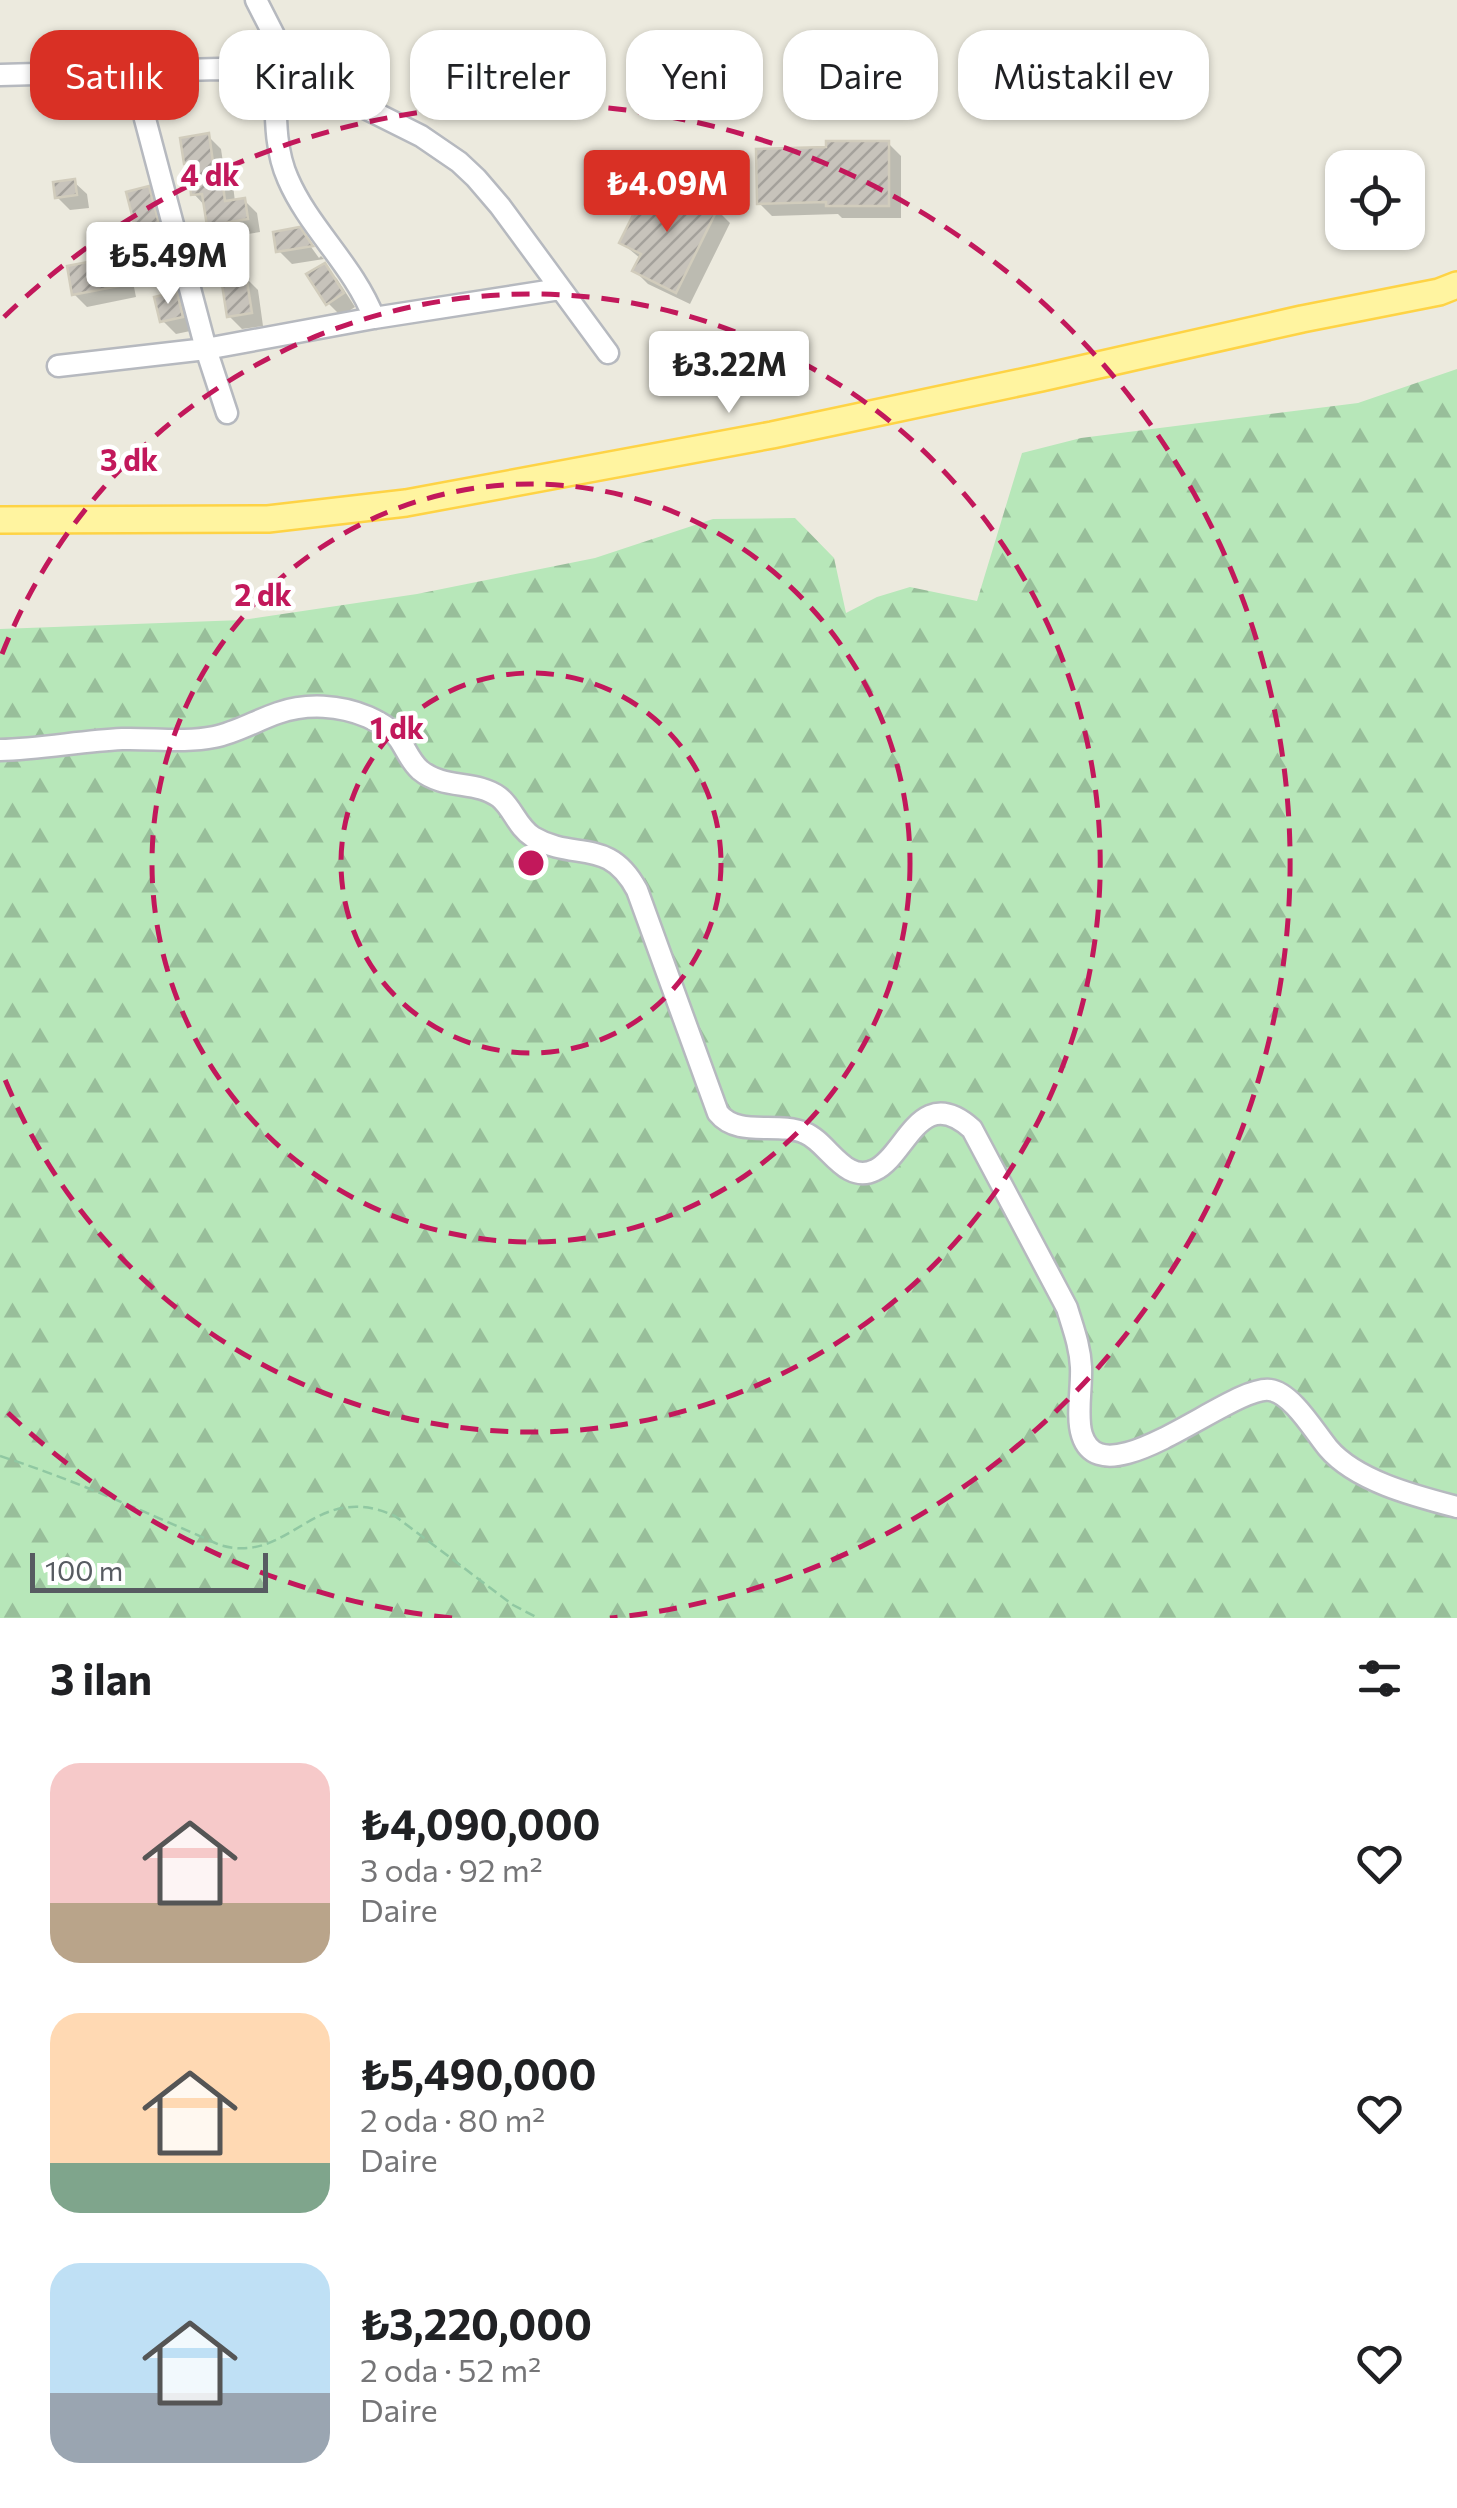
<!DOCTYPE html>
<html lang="tr">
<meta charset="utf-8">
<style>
body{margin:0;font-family:Commissioner,sans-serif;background:#f6f6f6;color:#202124;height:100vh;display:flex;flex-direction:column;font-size:38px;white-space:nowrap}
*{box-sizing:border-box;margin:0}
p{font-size:32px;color:#757577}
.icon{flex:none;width:55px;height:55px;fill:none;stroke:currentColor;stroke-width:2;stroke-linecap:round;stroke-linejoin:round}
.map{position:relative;height:1618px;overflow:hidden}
.drawer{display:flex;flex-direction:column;background:#fff;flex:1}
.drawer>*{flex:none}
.top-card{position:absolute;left:30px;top:30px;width:1398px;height:90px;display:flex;gap:20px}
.buttons{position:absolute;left:1325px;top:150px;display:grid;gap:20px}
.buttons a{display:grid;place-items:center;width:100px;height:100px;border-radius:20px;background:#fff;box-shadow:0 2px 8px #0004;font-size:50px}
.scale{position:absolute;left:30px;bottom:25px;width:238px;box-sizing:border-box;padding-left:10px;border:5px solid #575b61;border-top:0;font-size:28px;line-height:35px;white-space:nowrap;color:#575b61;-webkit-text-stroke:8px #fff;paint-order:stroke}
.price{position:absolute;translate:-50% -85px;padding:0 22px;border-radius:10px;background:#fff;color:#222;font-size:32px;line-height:65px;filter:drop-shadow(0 2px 5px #0008)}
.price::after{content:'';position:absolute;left:50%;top:60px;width:30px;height:22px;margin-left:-15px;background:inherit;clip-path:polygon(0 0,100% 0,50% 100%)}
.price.on{background:#d93025;color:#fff}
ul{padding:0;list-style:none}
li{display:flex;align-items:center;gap:30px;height:250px;padding:0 50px}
li span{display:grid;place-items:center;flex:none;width:280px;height:200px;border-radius:30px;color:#555}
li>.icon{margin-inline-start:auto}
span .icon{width:120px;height:120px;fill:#fffc;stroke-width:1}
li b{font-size:42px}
h2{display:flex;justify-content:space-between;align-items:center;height:120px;padding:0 50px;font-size:42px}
.pill{padding:0 35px;border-radius:30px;background:#fff;box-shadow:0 2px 8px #0004;font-size:35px;line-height:90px}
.pill.on{background:#d93025;color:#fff}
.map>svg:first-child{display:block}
.forest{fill:url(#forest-firs)}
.shadow{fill:#0003}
.building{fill:url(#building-hatch);stroke:#d1ccbc;stroke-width:2.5}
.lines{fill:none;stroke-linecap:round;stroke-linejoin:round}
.minor-casing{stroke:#b6b9bf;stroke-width:25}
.major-casing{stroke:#fed345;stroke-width:30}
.path{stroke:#90c8a2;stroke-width:2.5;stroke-dasharray:10 5;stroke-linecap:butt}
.minor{stroke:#fff;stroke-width:20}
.major{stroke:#fff4a0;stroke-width:25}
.ring{fill:none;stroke:#c2185b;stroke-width:5;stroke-dasharray:18 12}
.centre{fill:#c2185b;stroke:#fff;stroke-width:5}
.ring-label{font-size:30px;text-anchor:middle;font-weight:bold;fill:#c2185b;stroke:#fff;stroke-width:9;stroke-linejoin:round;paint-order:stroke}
</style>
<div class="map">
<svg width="1457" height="1618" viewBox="0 0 1457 1618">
<defs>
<pattern id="forest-firs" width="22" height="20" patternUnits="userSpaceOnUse" patternTransform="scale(2.5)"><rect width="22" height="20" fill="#b7e7b9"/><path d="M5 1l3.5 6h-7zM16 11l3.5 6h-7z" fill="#98be9a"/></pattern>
<pattern id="building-hatch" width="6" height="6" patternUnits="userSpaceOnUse" patternTransform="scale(2.5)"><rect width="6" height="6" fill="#c7c3bb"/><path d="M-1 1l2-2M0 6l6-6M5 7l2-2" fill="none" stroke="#a4a19b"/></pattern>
</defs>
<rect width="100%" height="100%" fill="#eceade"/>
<path class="forest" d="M1457,369V1618H0V629L242,620L417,594L595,558L713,519L795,518L834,558L846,613L877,597L910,587L977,601L1022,453L1081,438L1358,403Z"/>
<path class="shadow" d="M208,136L221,149L225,176L233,185L235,202L244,200L257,213L260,232L222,238L209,225L206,207L194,194L191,167L186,163Z
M888,143L901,156V218H842L838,214L772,216L759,203L828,150Z
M74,182L87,194L89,208L70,210L57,197Z
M148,189L161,202L174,252L155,257L142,244Z
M668,200L717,210L730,223L690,304L648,284L635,271L641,259L622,243Z
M299,230L309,240H306L319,258L321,256L324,259L292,264L279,251Z
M118,259L131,272L136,297L87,307L74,294Z
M324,266L337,279L355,307L341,316L328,303Z
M245,277L258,290L263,326L242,329L229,316Z
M176,294L189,307L195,330L176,334L163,321Z"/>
<path class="building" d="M209,133L214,170L221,169L225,201L245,198L248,219L207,226L202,194L191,195L188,163L184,164L180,138Z
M826,141H889V206H826V202L757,204L756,149L826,147Z
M75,179L77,195L55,198L53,182Z
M149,186L163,239L140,246L126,192Z
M672,186L718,208L676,293L632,271L641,254L619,243L647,187L667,197Z
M300,227L313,246L276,252L273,232Z
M119,256L124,285L72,295L67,266Z
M325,263L344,293L326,305L306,274Z
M246,275L252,313L227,317L221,278Z
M177,292L183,317L160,322L154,297Z"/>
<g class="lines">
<g class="minor-casing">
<path id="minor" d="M256,0L279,45L293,67L311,81L421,136L459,162L476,178L500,206L608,353
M140,70V89L145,119L206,349L227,413
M0,75L219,69C229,71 234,75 243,79C262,87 278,77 293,67
M275,79C276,112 274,148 288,179C309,228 354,266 374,318
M58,366L206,349L374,318L560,289
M0,750C41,749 81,741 122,739C152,738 184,743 214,737C236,733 257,720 278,713C307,703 340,705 368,717C379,722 392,729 399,739C406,749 410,761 420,770C444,790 476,780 499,797C513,808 517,827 533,837C575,862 608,836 637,890L718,1113C738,1138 777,1121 805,1133C828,1142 845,1185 875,1170C906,1156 920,1082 972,1129L1067,1308C1073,1328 1080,1346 1081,1367C1082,1387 1076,1417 1082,1435C1103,1502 1232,1384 1270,1390C1292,1393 1314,1431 1328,1448C1356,1481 1415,1496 1457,1507"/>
</g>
<g class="major-casing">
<path id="major" d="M0,520L268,519L406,503L772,435L1041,378L1302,319L1439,292L1457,285"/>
</g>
<path class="path" d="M0,1456C75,1480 147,1513 220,1545C291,1566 313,1479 395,1516L513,1605L538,1618"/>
<use href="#minor" class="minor"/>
<use href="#major" class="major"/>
</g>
<g class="ring">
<circle cx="531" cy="863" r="190"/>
<circle cx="531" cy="863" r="379"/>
<path d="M2 654A569 569 0 1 1 2 1072"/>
<path d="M452 1618A759 759 0 0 1 4 1409M4 317A759 759 0 1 1 610 1618"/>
</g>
<circle cx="531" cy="863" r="15" class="centre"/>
<g class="ring-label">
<text x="210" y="186">4 dk</text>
<text x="129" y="471">3 dk</text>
<text x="263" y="606">2 dk</text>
<text x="397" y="739">1 dk</text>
</g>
</svg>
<div class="buttons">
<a><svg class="icon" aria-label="locate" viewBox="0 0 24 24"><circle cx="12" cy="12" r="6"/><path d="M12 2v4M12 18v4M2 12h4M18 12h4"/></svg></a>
</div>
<div class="scale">100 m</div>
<b class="price on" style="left:667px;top:235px">₺4.09M</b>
<b class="price" style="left:168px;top:307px">₺5.49M</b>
<b class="price" style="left:729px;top:416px">₺3.22M</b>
<div class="top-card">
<a class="pill on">Satılık</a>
<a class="pill">Kiralık</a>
<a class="pill">Filtreler</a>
<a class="pill">Yeni</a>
<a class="pill">Daire</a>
<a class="pill">Müstakil ev</a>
</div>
</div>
<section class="drawer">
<h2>3 ilan<svg class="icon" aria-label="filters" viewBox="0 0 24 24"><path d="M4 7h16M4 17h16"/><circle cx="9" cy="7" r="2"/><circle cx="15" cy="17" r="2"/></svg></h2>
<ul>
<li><span style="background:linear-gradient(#f6c9c9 70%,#b9a48a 0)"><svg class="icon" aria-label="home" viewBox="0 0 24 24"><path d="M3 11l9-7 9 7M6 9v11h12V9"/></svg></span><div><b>₺4,090,000</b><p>3 oda · 92 m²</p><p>Daire</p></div><svg class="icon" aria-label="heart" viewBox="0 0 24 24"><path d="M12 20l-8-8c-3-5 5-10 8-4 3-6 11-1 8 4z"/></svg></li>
<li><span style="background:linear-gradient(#ffd9b3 75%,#7fa58c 0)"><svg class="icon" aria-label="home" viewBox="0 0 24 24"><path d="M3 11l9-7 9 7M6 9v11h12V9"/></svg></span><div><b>₺5,490,000</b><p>2 oda · 80 m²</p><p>Daire</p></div><svg class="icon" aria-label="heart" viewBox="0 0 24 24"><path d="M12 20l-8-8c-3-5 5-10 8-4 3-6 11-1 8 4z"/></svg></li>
<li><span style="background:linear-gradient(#bfe0f5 65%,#9aa5b1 0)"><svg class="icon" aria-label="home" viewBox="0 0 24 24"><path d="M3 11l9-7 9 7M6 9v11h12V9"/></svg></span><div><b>₺3,220,000</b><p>2 oda · 52 m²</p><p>Daire</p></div><svg class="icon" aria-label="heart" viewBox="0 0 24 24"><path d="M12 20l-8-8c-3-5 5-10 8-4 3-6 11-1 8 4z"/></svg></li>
</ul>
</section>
